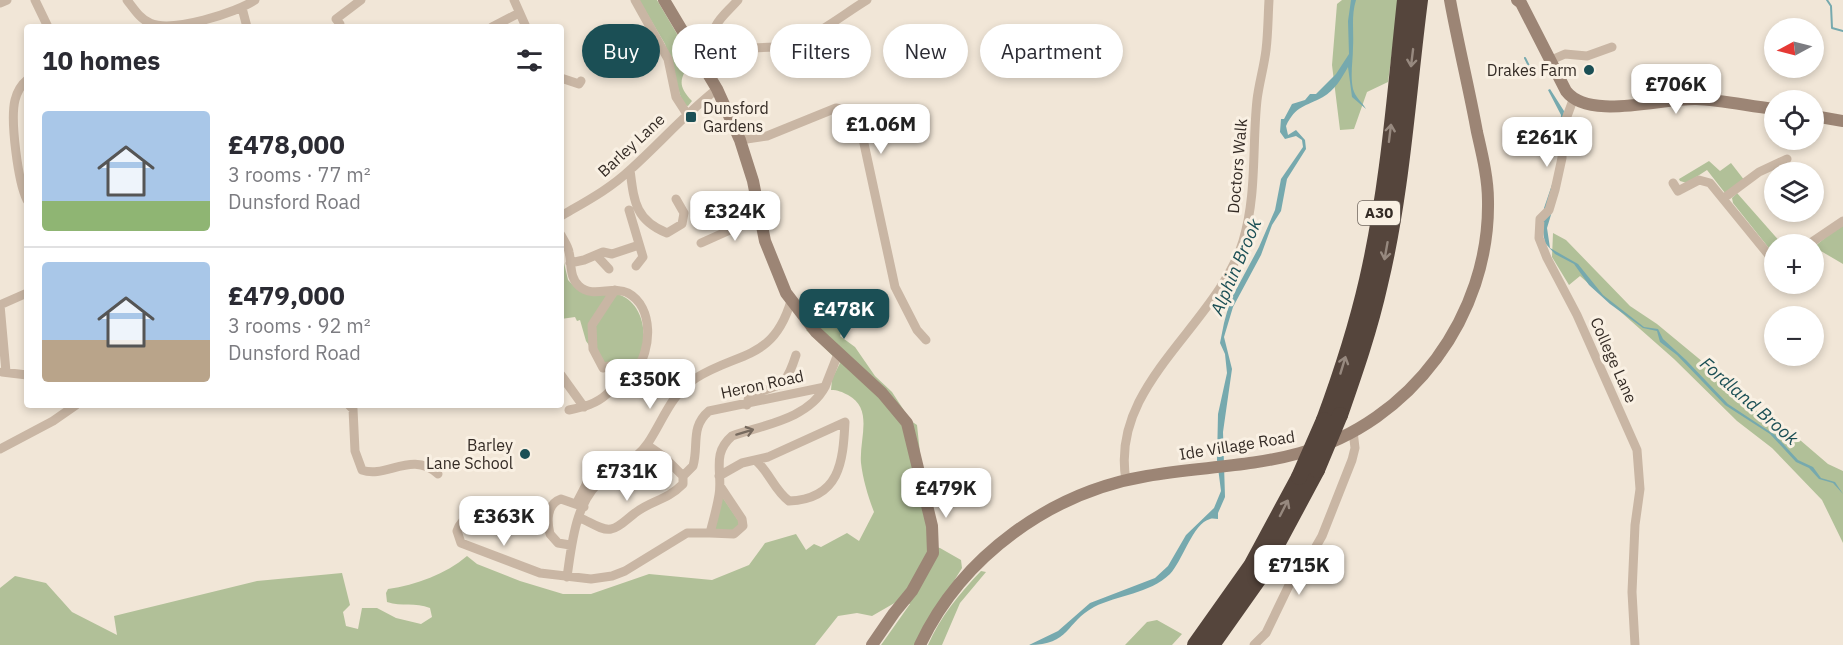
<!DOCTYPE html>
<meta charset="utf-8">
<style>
body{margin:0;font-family:"IBM Plex Sans",sans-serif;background:#f7f7f7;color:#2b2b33;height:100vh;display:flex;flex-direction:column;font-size:22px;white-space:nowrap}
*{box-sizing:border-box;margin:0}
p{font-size:20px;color:#7c7c81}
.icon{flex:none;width:33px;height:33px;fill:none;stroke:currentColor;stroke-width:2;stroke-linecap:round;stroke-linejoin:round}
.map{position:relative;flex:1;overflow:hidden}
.panel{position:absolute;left:24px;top:24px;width:540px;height:384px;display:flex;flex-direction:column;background:#fff;border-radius:6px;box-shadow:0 3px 9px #0003}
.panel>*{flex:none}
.hud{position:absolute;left:582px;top:24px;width:570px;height:54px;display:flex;gap:12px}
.needle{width:39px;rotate:263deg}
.buttons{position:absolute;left:1764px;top:18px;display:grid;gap:12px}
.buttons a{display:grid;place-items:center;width:60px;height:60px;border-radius:50%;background:#fff;box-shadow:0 3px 9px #0003;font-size:30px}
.price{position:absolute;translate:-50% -51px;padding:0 14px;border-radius:12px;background:#fff;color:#222;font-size:20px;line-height:39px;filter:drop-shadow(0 2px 3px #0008)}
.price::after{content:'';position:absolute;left:50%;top:36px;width:18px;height:14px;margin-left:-9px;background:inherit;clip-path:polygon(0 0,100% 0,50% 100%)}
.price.on{background:#1b4f55;color:#fff}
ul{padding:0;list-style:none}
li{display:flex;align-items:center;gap:18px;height:150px;padding:0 18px}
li+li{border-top:2px solid #e1e1e2}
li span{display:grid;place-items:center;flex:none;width:168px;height:120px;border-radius:6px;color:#555}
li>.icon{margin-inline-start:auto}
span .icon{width:72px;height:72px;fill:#fffc;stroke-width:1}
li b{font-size:26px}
h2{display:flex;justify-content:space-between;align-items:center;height:72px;padding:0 18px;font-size:26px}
.pill{padding:0 21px;border-radius:27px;background:#fff;box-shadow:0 3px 9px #0003;font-size:21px;line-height:54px}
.pill.on{background:#1b4f55;color:#fff}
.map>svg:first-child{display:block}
.green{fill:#b1c098}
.water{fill:#76a9ae}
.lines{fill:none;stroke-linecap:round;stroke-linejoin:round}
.stream{stroke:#76a9ae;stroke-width:2}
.street{stroke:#c9b6a4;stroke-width:9}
.secondary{stroke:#9c8575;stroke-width:12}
.highway{stroke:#55453c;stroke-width:16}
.highway-bridge{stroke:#55453c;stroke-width:16}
.oneway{stroke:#97897f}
.oneway2{stroke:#776a5e}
.poi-dot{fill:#1b4f55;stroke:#f9f0e3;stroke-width:2}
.labels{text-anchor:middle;stroke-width:6;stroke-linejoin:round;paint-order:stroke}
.shield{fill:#f9f0e3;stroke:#6f665e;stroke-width:1.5}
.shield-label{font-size:15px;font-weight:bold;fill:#342b25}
.poi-label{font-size:16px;fill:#342b25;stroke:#f9f0e3;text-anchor:end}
.street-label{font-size:16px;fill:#342b25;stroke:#f9f0e3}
.water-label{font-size:18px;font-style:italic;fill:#1b4f55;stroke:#f9f0e3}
</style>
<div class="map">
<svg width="1843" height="645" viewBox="0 0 1843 645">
<rect width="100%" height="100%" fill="#f1e6d7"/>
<path class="green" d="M639,0H657L687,51L691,60C682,78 675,83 692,101L688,106L683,105L665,44Z
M1342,0H1399L1388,82L1367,92L1354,129L1340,130L1332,65L1337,4Z
M1709,161L1720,171L1731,163L1745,181L1725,193L1707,170L1687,183L1680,181L1679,179Z
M1737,193L1782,244H1774V252H1772L1733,203L1732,198Z
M1843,223V264L1814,247Z
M1553,233L1566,240L1630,306L1657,324L1709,367L1730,394L1793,434L1828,464L1843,471V543L1822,500L1772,448L1737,421L1674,359L1580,276L1569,285L1552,257Z
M561,250L568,280L578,290C591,291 609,290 620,295C648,306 650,349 632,369C628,374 619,378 613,383L610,380V375L586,341L580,320L577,321L575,317L561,319Z
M836,303L847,304L850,313L840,314V320L845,324L840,336L855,347L875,376L892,392L911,421L917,425L930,546L940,548L961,560L962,568L914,645H881L910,604L898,601L872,616L857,613L838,616L815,645H0V588L15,576L46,583L72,612L117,635L114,616L257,581L342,573L350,605L343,612L346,626L358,629L362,608H377L396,618L421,624L432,617L430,608C415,602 402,607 387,602L386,593L388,589C416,585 446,574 467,556L477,564L520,581L563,594H591L649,574L712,580L749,565L765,543L796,534L806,550L814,544L821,547L847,533L859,541L874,512C868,496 863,480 861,463C859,439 874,409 848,395C842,392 838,390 831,390L832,379L840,363L806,330C821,326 828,317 836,303Z
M721,495L740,523L736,531L714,532Z
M981,571L986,572L960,603L942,645H928C940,617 960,593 981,571Z
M1157,620L1182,634L1172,645H1125L1147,622Z"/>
<path class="water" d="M1351,0H1356C1351,16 1354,31 1353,47C1353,61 1350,75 1353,89C1355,97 1362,102 1366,109L1352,97L1348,67C1341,79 1335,90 1323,97C1305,107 1296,105 1286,126L1288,135L1296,130L1305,140L1306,149L1287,179L1281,211L1272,225L1261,255L1233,307L1224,337L1232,369L1223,432L1225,497L1218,513V519C1215,519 1213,518 1210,519C1193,523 1182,562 1170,574C1149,594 1118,595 1094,607C1066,622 1070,645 1029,645L1058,631L1090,603L1155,578L1168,566L1186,535L1214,508L1221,491L1217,460L1218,414L1227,373L1225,354L1220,343L1224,323L1230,301L1259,247L1275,210L1281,179L1303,147L1302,140L1296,136L1285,139L1280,132L1281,119H1284L1292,104L1305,100L1310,94H1316L1336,74L1349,54L1348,21Z
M1550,89L1564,111L1557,195L1547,228L1550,248L1578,264L1603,295L1644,327L1658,329L1663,339L1686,360L1728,404L1775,435L1798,460L1813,467L1821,478L1835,482L1843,494L1833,483L1819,479L1809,468L1796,462L1770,434L1725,405L1677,355L1660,342L1657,331L1643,328L1610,304L1589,285L1574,264L1555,254L1545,243L1542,226L1544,208L1558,167L1561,115L1548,90Z"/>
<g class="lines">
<path class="stream" d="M1827,0L1831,6L1832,28L1843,31
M1525,58L1529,66"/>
<path class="street" d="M35,0L48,27
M127,0C134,9 140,19 150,23C172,33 236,13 255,0
M514,0L526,27
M635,0L668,59L676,97L687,114
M0,3L7,0
M242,8L247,27
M340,24L336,19L361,0
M492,27L519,13
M712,51C711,22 721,19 738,0
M699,57C722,41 766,53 795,43C821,33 844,14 867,0
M1549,61L1565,54L1587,56L1612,47
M561,78L579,84L581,81
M27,80C21,85 17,92 15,100C10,120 18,182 27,200
M1573,100L1562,130V158L1555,190L1549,210L1540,219L1539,238L1547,258L1577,315L1637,450L1640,489L1635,525L1632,592L1635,645
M740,140L767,136L836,108L848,110L856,116L860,125L895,287L917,330L926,340
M630,170C634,201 635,220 667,233L682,224L684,213L676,199
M1673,183L1678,191L1699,180L1710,183L1768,254L1774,258
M1724,198L1759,172L1787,159
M629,210L643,257L636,266
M561,216C585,202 610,189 631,169C660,143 686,113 717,89
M561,235C564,241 568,246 569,252C572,264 569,277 579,286C593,299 613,285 628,293C654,307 652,351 635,371C631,376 625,377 620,381C615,384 612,390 607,394C596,404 584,407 569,410
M701,243L759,217
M1809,244L1843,221
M596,255L609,269
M570,263L584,260L603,252L612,254L639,245
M615,290L592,325L593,349L603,368L608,366L614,367L621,380
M2,372L27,375
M6,372L0,305L27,293
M561,375L584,407
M349,405L353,409L355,451L362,470C386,479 412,450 438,474
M747,405L749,396C781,382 784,392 796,355
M647,445L663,456L683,476
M0,449L53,421L76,405
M683,476L693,466C699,445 690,427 709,411L825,387L838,354
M719,476L742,463L768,457L845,422C843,462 840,499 789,501C774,490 769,471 755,460
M1126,480C1109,384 1217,326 1243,241C1257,195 1252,147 1257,100C1259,83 1264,67 1266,50C1268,34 1268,17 1269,0
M576,504L589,479L607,463
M496,510C481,513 462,514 457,531L461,543L540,573L591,579L612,576L625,571L687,533H710C713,521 717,508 719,495C723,473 711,454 732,436C763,425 808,419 825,387
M580,518C589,521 601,531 611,529C619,528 628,518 635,513C652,500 666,501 683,484V476
M710,533L734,534L743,526L742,519L720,486
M570,545L558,543L550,534C547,522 546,504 561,499L584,507
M567,577C572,543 575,500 605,477C620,465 636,461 648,443C664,419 670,395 696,378C739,351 773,361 791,301
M1254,645L1266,633L1293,577L1306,564L1322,536L1352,460L1355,448L1353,431"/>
<path class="secondary" d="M664,0L717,89L740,140L753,181L765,241L786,293L816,332L882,393L907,423L932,526L933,553L912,591L894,613L872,645
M1517,0L1521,3L1566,91C1589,121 1661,98 1696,99C1722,100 1748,106 1774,109
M1814,116L1843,121
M920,645C962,556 1051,492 1147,476C1198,467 1250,467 1300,453C1411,423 1490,315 1488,201C1488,178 1482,154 1477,132C1469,88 1458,44 1450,0"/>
<path class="highway" d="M1340,415C1355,372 1370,329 1380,284C1402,193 1408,93 1420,0
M1324,420C1341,374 1356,328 1367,280C1388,189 1395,93 1405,0
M1195,645L1251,566L1299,477
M1212,645L1258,580L1317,470"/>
<path class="highway-bridge" d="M1317,470L1340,415
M1299,477L1324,420"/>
</g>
<defs><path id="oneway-shaft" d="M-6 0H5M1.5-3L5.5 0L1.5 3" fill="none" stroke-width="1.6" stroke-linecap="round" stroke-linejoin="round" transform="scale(1.5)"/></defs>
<g class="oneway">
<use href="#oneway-shaft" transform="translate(1412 58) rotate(97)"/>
<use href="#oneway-shaft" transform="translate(1390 133) rotate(-83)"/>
<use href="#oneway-shaft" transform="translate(1386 251) rotate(100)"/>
<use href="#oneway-shaft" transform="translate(1343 365) rotate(-73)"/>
<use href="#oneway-shaft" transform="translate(1284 508) rotate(-63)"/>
</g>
<use class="oneway2" href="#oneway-shaft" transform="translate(745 432) rotate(-17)"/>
<g class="poi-dot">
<circle cx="1589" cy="70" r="6"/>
<rect x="685" y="111" width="12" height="12" rx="3"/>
<circle cx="525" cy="454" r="6"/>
</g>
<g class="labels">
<rect class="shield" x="1358" y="201" width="42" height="24" rx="4.5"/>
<g class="shield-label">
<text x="1379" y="218">A30</text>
</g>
<g class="poi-label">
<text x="1577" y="76">Drakes Farm</text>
<text x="703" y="114" text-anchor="start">Dunsford<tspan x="703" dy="18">Gardens</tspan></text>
<text x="513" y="451">Barley<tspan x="513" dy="18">Lane School</tspan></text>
</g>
<g class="street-label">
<text transform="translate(631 145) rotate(-43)" y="6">Barley Lane</text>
<text transform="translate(1237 166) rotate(-85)" y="6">Doctors Walk</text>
<text transform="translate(1614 360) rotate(66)" y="6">College Lane</text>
<text transform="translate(762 384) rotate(-12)" y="6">Heron Road</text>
<text transform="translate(1237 445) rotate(-9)" y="6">Ide Village Road</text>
</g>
<g class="water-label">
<text transform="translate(1236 267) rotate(-67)" y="6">Alphin Brook</text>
<text transform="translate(1749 401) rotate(41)" y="6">Fordland Brook</text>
</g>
</g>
</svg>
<div class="buttons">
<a><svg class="needle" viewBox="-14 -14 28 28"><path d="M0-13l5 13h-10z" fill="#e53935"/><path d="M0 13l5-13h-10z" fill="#7c7c81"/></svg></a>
<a><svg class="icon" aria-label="locate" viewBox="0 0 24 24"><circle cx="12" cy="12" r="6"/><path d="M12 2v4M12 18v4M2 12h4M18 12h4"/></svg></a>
<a><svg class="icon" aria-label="layers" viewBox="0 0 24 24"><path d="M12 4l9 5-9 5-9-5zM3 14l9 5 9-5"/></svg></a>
<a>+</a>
<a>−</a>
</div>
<b class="price" style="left:1676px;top:115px">£706K</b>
<b class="price" style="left:881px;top:155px">£1.06M</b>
<b class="price" style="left:1547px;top:168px">£261K</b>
<b class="price" style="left:735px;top:242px">£324K</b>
<b class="price on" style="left:844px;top:340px">£478K</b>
<b class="price" style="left:650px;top:410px">£350K</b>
<b class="price" style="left:627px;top:502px">£731K</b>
<b class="price" style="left:946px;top:519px">£479K</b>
<b class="price" style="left:504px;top:547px">£363K</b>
<b class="price" style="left:1299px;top:596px">£715K</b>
<div class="hud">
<a class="pill on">Buy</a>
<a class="pill">Rent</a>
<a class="pill">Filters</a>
<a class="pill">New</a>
<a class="pill">Apartment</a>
</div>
<section class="panel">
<h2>10 homes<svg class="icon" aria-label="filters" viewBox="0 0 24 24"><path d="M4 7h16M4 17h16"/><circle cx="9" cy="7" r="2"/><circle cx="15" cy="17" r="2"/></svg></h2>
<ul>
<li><span style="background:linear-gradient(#a9c7e8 75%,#8fb573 0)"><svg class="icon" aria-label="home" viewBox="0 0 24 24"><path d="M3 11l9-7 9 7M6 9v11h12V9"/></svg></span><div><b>£478,000</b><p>3 rooms · 77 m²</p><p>Dunsford Road</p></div></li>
<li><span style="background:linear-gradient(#a9c7e8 65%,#b9a48a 0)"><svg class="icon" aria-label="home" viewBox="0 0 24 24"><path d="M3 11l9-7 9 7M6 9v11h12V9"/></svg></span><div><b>£479,000</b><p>3 rooms · 92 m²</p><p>Dunsford Road</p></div></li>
</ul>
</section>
</div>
